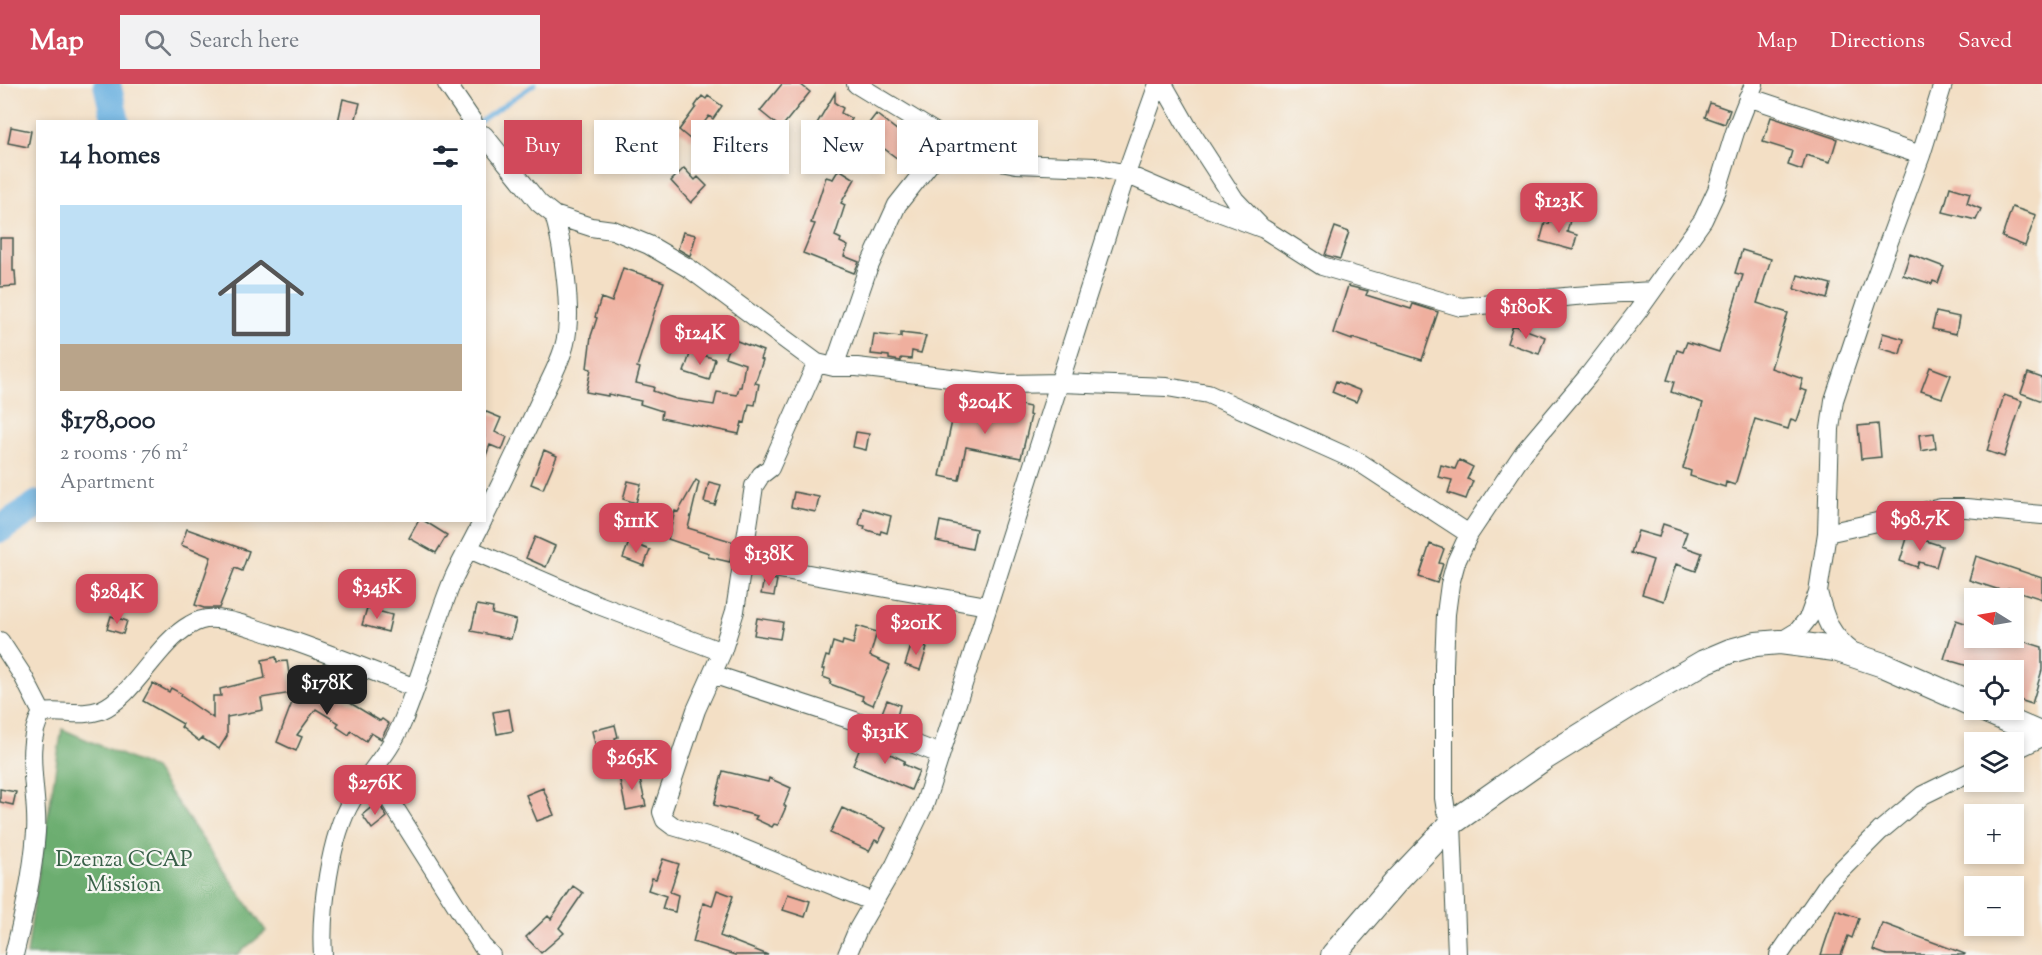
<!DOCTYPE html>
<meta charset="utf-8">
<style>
body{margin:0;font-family:"Sorts Mill Goudy",serif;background:#f2f2f3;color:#1f2937;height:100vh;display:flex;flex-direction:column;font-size:22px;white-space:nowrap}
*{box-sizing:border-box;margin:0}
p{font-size:20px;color:#747a83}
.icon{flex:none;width:33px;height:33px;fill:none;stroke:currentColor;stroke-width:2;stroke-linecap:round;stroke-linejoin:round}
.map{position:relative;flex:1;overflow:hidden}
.panel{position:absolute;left:36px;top:36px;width:450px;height:402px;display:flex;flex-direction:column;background:#fff;border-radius:0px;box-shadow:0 3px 9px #0003}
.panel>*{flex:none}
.hud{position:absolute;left:504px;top:36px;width:570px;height:54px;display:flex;gap:12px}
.needle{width:39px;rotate:281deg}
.buttons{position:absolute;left:1964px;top:504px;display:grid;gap:12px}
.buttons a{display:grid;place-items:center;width:60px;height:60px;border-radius:0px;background:#fff;box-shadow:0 3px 9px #0003;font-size:30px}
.price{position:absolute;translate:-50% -51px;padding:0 14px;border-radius:12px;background:#d1495b;color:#fff;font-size:20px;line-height:39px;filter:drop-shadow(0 2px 3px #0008)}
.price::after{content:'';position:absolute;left:50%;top:36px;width:18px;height:14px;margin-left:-9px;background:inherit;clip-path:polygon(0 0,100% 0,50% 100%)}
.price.on{background:#222;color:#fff}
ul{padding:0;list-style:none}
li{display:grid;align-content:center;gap:12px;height:318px;padding:0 24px}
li+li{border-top:2px solid #e0e1e3}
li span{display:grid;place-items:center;height:186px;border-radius:0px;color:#555}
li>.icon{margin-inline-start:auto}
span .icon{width:108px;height:108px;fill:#fffc;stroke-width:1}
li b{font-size:26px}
h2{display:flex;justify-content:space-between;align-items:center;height:72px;padding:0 24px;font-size:26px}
.pill{padding:0 21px;border-radius:0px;background:#fff;box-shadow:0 3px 9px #0003;font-size:21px;line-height:54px}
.pill.on{background:#d1495b;color:#fff}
header{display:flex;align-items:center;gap:36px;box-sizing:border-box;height:84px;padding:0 30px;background:#d1495b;color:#fff}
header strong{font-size:28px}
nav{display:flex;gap:33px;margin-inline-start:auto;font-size:21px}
.search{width:420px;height:54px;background:#f2f2f3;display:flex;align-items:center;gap:15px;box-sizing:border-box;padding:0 21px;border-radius:0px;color:#747a83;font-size:22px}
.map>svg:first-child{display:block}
.forest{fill:#6cad70;stroke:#467552;stroke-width:1.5}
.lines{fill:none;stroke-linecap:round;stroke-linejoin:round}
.stream{stroke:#69b0e0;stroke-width:4.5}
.river{stroke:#69b0e0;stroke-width:28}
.building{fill:#efaf9e}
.minor-casing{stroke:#3f554a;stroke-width:20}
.tertiary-casing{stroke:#3f554a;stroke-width:26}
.minor{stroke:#fff;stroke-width:18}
.tertiary{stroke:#fff;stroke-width:24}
.labels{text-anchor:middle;stroke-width:4.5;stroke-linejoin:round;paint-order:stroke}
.park-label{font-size:22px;fill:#386048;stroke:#f6f6f2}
</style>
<header>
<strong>Map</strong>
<div class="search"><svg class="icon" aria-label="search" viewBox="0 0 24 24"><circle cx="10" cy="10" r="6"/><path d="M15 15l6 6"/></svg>Search here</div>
<nav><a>Map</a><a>Directions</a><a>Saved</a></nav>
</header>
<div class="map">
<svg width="2042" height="871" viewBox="0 0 2042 871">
<rect width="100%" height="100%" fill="#f6f6f2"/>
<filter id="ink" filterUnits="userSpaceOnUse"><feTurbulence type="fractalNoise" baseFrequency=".0167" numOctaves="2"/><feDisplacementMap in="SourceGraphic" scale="12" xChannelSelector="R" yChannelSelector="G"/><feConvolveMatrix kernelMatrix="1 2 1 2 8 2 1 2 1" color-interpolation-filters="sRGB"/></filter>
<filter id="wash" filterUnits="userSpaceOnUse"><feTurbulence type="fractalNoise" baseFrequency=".008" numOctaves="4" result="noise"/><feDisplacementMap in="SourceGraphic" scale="24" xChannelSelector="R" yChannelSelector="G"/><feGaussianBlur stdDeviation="1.35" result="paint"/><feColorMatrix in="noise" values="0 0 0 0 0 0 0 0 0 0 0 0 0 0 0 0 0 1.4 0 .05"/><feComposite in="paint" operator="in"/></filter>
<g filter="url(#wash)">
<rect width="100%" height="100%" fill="#f3dfc5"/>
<path class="forest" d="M62,645L154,685L266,847L237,871H27L34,818Z"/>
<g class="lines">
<path class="stream" d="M479,38L535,0"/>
<path class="river" d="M107,0L116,38
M0,445L38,420"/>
</g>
<g id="blocks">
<path class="building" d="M782,0H800L810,8L781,44L760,27Z
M835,9V19L843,24L841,29L852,35L833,64L810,51Z
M702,12L706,15L708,12L722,22L713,35L709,32L691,56L679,46L696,23L695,22Z
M343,15L360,19L355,38H338Z
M1710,19L1730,26L1725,40L1705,33Z
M876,30L907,54L902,61L906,64L898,75L862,48Z
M1771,33L1837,55L1830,78L1806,71L1802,86L1788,81L1792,67L1763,58Z
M11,43L31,47L28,63L8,59Z
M684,84L695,96L698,93L707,102L691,119L671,97Z
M839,85L855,95L841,119L845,121L835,152L841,155L840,158L848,162L844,172L859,178L854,189L803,169L815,140L811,139L826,93L833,95Z
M1950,103L1970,109L1967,119L1981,125L1976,136L1943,128Z
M2012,123L2036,131L2025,162L2002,153Z
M1551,132L1570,136L1567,148L1577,151L1573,166L1540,157L1545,139L1549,140Z
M1335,143L1349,148L1340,175L1325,171Z
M683,148L696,151L690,172L678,165Z
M0,154H13V187H15L16,202L0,203Z
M1742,166L1771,175L1757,219L1788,229L1771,284L1803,295L1800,305L1807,307L1797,337L1791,335L1788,345L1755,335L1735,401L1726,398L1725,403L1690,392L1691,387L1683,384L1703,319L1671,308L1674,298L1667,296L1677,266L1683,268L1687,258L1719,268L1743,191L1735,189Z
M1910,170L1944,183L1938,199L1933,197L1932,200L1903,191Z
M623,184L664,198L637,283L640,284L636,299L654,303L653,307L676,315L714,321L717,308L737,311L739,303H741L745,280L725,273L732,255L763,267L760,275L763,276L755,299L759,300L755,321L749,320L745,339L742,338L739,350L661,334L662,327L640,320L641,317L608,310V312L586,308L591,285L587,284L591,252L597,234L595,233L601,214L612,218Z
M1798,191L1831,200L1827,215L1794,205Z
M1348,202L1368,207L1366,211L1411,225L1413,220L1438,228L1422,276L1352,254V256L1333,249Z
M1936,228L1959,233L1956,250L1932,245Z
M1513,241L1545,253L1539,270L1507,259Z
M901,249L926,252L921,269L912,267L911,275L901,274V277L889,275V272L871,270L874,250L901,253Z
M1883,249L1904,255L1900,270L1879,264Z
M691,267L715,275L709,296L684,288Z
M1930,283L1951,291L1942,314L1921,307Z
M2028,289L2042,294V317L2021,309Z
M1336,297L1361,307L1356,318L1332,308Z
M2004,311L2022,317L2004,373L1987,367Z
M1002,317L1030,323L1029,331L1031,332L1021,374L966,363L959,396L940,392L956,319L969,322L968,327L994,333L996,325L1001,326Z
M484,327L501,334L495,348L507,353L502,366L490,361L485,374Z
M1878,340L1881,373L1861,375L1858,342Z
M856,348L869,350L866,366L853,363Z
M1934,349L1936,364L1921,367L1919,351Z
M544,366L557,372L543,405L531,400Z
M1459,376L1473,383L1467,395L1473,397L1466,415L1448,409L1452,396L1438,393L1441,381L1455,385Z
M696,396L699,398L688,444L734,458L730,478L708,473L709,469L668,455L675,427L678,428Z
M628,397L641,400L636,419L623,415Z
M709,398L721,401L715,421L704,418Z
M794,408L819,413L816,428L791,423Z
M863,424L891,432L887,449L881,447L880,450L864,445L865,442L859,441Z
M419,436H423L447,451L436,469L409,454Z
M940,437L976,445L972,465L936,457Z
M1663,440L1687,448L1682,462L1702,469L1696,487L1676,480L1664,517L1642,510L1653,476L1631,469L1638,447L1659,453Z
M187,445L249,467L242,487L235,484L234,486L219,524H204L195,521L211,473L181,461Z
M1908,451L1942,462L1936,483L1919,478L1917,483L1900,477Z
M535,453L555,462L546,483L526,474Z
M629,458L650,466L644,482L623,474Z
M1430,460L1444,465L1439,479L1443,480L1437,499L1419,493Z
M1976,472L2042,494V515L2008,504L2006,508L1969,496Z
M764,494L777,496L774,512L761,510Z
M477,521L493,524L492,530L516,536L511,555L471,547Z
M367,524L392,531L388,548L362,541Z
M111,532L127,537L123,550L107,545Z
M757,534L783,538L780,555L754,551Z
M1956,536L1974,542V554H2013L2042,563V586L2032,620L2013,614L2020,586H1982L1944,575Z
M857,542L877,548L870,572L890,581L873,621L862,616L863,612L830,600L831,596L823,593L825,585H822L826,572L829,573L833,558L842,561L843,557L853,560Z
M912,559L927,564L920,586L905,581Z
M276,573L277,578L287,577L292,609L261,614L263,626L227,633V652L219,665L202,654L199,657L181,643L183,640L143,617L153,599L169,608L171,604L182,610L181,612L213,634V612H221L220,605L265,594L262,576Z
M310,596L335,614L337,611L380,637L382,635L389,640L381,655L371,649L366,657L351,647L349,651L337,643L339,639L316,625L297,651L302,653L296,667L277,658L291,621Z
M887,616L900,621L895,640L880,634Z
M509,625L513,647L497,650L493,628Z
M615,641L618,653L615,654L619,671L599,676L592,647Z
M871,655L886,661L884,667L905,677L903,680L919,687L911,706L853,681L862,659L868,662Z
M638,687L646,722L626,726L619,692Z
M723,687L768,698L769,694L791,704L784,721L786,723L778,741L774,740L772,743L755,735L757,732L714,721Z
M543,704L554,731L537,737L526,711Z
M0,705L16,708L13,721L0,718Z
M378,718L387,733L372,745L362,731Z
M842,724L886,744L879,758L875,756L869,767L830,749Z
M663,775L679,780L670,808L678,811L675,828L662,825L666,812L648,806L652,794L656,795Z
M573,802L583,809L559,844L564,849L541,869L526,853L548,832L551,835Z
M717,806L733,812L720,852L768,871H735L693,858L703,819L712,822Z
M788,810L810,817L805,833L783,826Z
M1836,826L1859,834L1852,854L1848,852L1841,871H1821Z
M1882,839L1965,870L1964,871H1887L1873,866Z"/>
</g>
</g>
<g filter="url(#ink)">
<use href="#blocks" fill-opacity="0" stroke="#3f554a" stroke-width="1.5"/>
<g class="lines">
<g class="minor-casing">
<path id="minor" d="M447,0L473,38
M856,0L961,64L986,74L1016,80L1095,83L1126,90L1189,117L1264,145L1322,182L1461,223L1575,212L1652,207
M1163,0L1187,42L1235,116L1260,142
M1748,13L1921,71
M484,51L539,119L554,131L591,143L613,146L649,161L690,185L817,279L834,283H857L1002,300L1061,299L1167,303L1208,310L1359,378L1469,450
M817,279L770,384L761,391L754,402L735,527L722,568L696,626L662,728L665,736L673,742L727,758L873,818
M834,283L867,187L897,121L947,58
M484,434C504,394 523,354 542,313C550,296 561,277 565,259C573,229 563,161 554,131
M1827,449L1941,424H1966L2042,431
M469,465L596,520L722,568
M741,478L987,522
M1818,508C1825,536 1830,551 1854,569
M0,557L23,592L42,629
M1780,558L1798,547L1809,533L1818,508L1827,449L1830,345L1834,316L1868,214L1921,71L1943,0
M712,590L855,637L940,670
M2013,667L2042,653
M372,688L482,862L491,871
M14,871C24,830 33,790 36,748C39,711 22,662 42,629C62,626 81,633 101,626C134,612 156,560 190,541C198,536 207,534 216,535C234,536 252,544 269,549C319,565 367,585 415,604
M323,871C320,829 330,752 352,716C368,689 390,668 402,639C422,592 434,541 454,493C463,474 474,455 483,436
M847,871L858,845L895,781L925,719L1126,90L1158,0
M1457,871L1452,739L1446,727L1444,714V581L1446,530L1450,500L1456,478L1469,450L1524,368L1588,292L1638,227L1703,136L1717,106L1735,48L1754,0
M1779,871L1830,797L1880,747L1923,711L1974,686"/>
</g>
<g class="tertiary-casing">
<path id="tertiary" d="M1984,626L2042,651
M1333,871L1395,799L1452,739L1543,675L1630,621L1704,578L1730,567L1756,560L1780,558L1835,565L1886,582L1974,621"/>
</g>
<use href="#minor" class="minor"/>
<use href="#tertiary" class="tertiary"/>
</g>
</g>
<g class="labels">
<g class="park-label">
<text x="124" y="782">Dzenza CCAP<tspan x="124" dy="25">Mission</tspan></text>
</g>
</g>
</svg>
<div class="buttons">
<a><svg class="needle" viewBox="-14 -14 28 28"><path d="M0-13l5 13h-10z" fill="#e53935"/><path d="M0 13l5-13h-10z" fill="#747a83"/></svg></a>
<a><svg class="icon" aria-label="locate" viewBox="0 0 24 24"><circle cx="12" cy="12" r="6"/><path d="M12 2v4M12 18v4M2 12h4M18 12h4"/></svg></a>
<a><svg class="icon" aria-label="layers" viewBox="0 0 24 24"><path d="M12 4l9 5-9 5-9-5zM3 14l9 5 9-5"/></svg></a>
<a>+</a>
<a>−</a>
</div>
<b class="price" style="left:1559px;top:150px">$123K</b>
<b class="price" style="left:1526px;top:256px">$180K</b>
<b class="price" style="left:700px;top:282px">$124K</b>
<b class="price" style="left:985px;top:351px">$204K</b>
<b class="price" style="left:1920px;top:468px">$98.7K</b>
<b class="price" style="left:636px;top:470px">$111K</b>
<b class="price" style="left:769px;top:503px">$138K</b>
<b class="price" style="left:377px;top:536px">$345K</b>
<b class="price" style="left:117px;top:541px">$284K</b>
<b class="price" style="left:916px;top:572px">$201K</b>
<b class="price on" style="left:327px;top:632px">$178K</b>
<b class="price" style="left:885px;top:681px">$131K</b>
<b class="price" style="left:632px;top:707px">$265K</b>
<b class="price" style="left:375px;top:732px">$276K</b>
<div class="hud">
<a class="pill on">Buy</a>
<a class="pill">Rent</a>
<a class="pill">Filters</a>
<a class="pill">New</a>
<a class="pill">Apartment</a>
</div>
<section class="panel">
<h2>14 homes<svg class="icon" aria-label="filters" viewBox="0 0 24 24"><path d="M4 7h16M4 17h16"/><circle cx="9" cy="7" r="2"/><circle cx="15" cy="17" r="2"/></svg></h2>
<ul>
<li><span style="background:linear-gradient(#bfe0f5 75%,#b9a48a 0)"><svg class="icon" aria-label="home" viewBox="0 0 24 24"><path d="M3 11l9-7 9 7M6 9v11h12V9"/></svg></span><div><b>$178,000</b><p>2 rooms · 76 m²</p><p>Apartment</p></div></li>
</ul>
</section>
</div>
